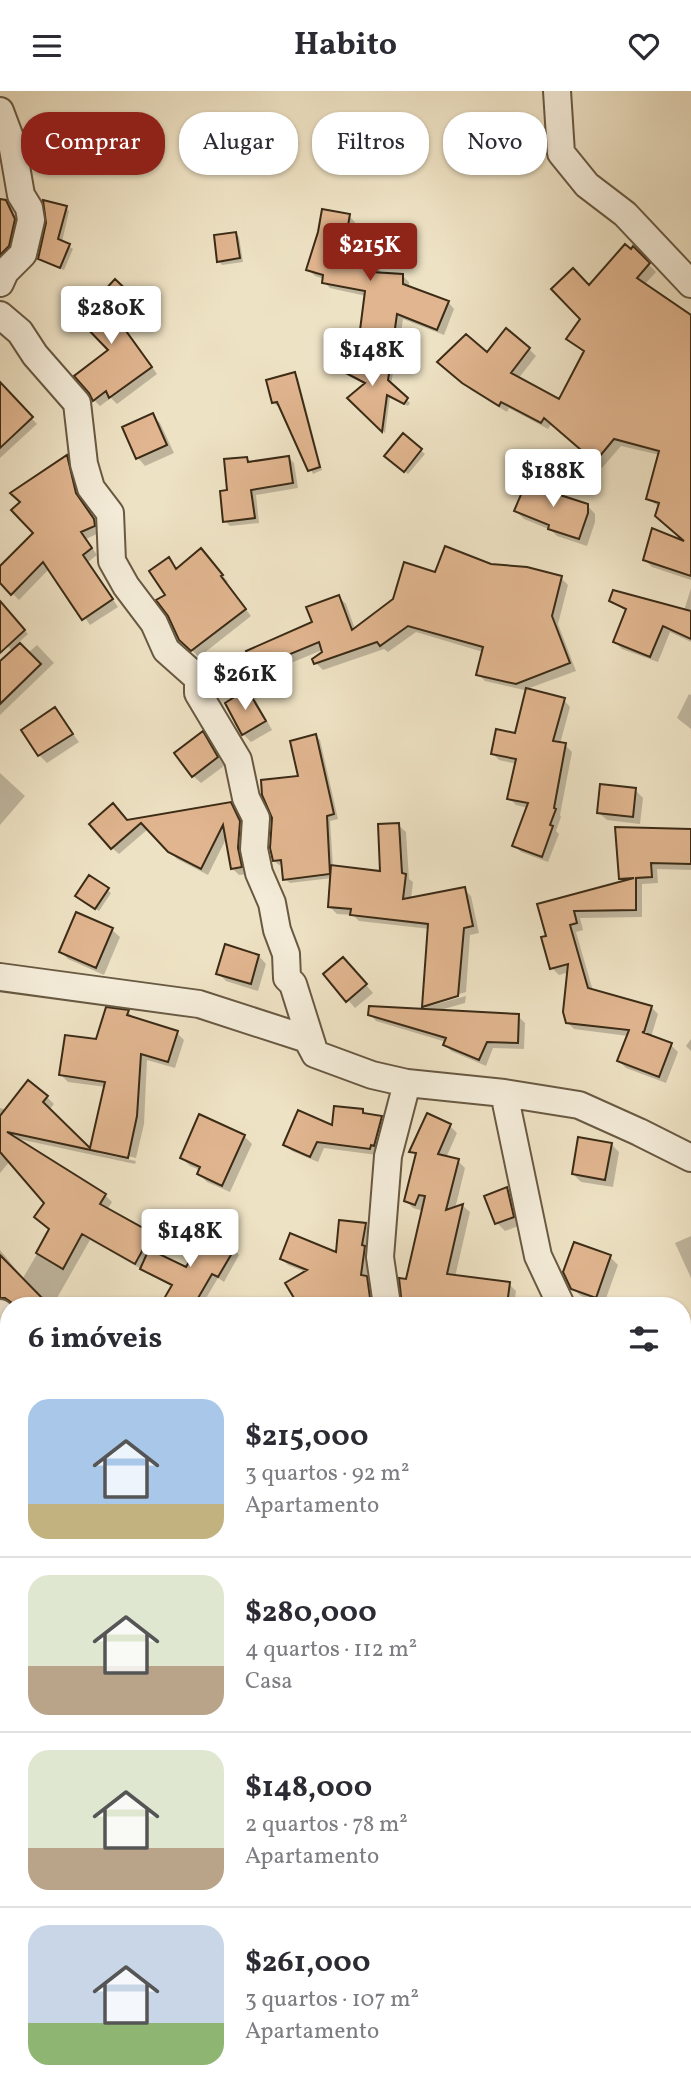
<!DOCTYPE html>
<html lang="pt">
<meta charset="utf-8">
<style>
body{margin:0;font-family:Vollkorn,serif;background:#f2f2f3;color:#2b2b33;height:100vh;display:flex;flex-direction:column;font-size:26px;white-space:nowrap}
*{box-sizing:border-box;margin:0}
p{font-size:23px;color:#7c7c81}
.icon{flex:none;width:38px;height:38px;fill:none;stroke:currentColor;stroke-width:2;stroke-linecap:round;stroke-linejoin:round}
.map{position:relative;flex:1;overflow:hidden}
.panel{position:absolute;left:0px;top:1206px;width:691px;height:800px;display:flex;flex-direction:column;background:#fff;border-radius:28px 28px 0 0;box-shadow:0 2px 5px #0004}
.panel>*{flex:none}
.hud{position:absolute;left:21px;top:21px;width:649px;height:63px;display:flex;gap:14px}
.price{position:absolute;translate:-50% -60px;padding:0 16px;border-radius:7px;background:#fff;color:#222;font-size:23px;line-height:46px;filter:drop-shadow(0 2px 4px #0008)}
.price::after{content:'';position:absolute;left:50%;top:42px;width:21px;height:16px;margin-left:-10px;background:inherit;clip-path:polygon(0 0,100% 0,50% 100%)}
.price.on{background:#8f2418;color:#fff}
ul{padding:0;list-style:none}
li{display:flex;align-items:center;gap:21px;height:175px;padding:0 28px}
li+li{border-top:2px solid #e1e1e2}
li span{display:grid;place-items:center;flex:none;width:196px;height:140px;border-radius:21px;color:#555}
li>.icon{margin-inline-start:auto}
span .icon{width:84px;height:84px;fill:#fffc;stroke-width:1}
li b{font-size:30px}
h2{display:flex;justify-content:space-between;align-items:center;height:84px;padding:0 28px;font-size:30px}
.pill{padding:0 24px;border-radius:28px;background:#fff;box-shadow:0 2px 5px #0004;font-size:24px;line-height:63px}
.pill.on{background:#8f2418;color:#fff}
header{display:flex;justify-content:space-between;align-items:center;height:91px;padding:0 28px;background:#fff;font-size:32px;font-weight:700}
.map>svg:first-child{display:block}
.shadow{fill:#0003}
.building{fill:#e0b58f;stroke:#3b2b16;stroke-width:2}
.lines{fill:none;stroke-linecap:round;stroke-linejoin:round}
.minor-casing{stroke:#685942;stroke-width:30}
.minor{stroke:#f4ecd9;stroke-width:26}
</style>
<header><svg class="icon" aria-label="menu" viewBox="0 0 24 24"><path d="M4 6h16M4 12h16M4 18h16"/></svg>Habito<svg class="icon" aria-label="heart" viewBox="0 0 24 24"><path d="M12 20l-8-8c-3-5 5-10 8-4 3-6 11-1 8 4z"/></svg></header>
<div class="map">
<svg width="691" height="2005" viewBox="0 0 691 2005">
<rect width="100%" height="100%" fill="#eee2c4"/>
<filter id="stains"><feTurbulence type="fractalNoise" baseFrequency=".00286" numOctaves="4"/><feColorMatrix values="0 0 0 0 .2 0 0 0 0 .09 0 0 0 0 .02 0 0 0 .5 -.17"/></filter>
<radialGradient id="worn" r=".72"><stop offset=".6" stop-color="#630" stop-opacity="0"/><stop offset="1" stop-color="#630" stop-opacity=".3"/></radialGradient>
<path class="shadow" d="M0,109L5,110L11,116L20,135L14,161L0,175Z
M66,117L69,120L62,151L73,158L64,179L40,168L48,132Z
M349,125L355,131L350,161L375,166L381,172L379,183L403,185L409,191V197L448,211L454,218L444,244L403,228L399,257L367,253L361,246L366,205L330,197L324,191V188L315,185L308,178Z
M236,143L239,146L243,171L222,174L219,170Z
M633,157L656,181L644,194L691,231V489L652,476L645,469L690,454L660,416L648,408L660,364L621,355L602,377L552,332L548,338L509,317L507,321L471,299L447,278L487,264L529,258L536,265L518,288L559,310L585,262L568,248L582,228L590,196Z
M115,191L140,214L122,233L157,283L117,313L111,307L100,315L94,309L110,259Z
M391,272L394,275L391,294L410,312L408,315L390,306L385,342L350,307L366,294L344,280L379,283Z
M294,283L298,287L322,379L313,383L280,314L277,315L273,311Z
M17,312L37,333L0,367V327Z
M152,324L160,332L174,362L145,375L138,367Z
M403,344L425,363L408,383L390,368Z
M67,366L73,372L82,410L100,436L101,441L86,448L97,464L88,471L118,516L90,534L50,477L19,509L0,490V478L35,442Z
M289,367L294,372L298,397L256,404L259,432L230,435L225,430L228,401L247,368L251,372Z
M554,400L560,406L587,414L595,423V431L587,455L557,445L551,439L524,428L516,420Z
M207,465L228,491L226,492L251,525L199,566L180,548L169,469L178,479Z
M491,474L561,487L568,494L558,533L576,580L524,599L485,590L478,583L483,561L416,541L388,561L384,558L323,579L316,572L327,557L262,584L255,577L314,532L339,506L346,513L355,538L436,483Z
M691,497V551L670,541L658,571L622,558L615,551L627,521L611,509L684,520Z
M11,525L28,543L18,552L28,562L37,554L54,572L0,624V586L13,561L0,547V535Z
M247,601L255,608L272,639L251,651L243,643L227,612Z
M689,603L691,604V638L677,627Z
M564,609L570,616L560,653L565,654L572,661L560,724L561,726L556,740L559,743L548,771L521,761L514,754L528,717L516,714L509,707L517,673L499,669L492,662Z
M55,618L79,651L47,672L39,664Z
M202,643L210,651L224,675L201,692L193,685Z
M316,645L320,649L338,728L330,730L333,776L382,782L398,734L406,741L409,788L413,791L411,808L464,798L471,805L479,842L470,844L466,901L429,912V915L466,905L465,912L437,920L518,925L525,932L524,958L493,957L486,975L451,960L445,953L446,951L376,930L370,923L429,920L424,915L430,838L359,830L353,824L337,823L330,816L332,787L290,792L285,788L283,773L279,774L274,770Z
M0,682L25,705L0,734Z
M635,699L643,707L640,733L607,729L599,722Z
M230,713L237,720L246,739L248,783L239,784L232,777L227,746L208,784L177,768L148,738L119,763L112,757L128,731Z
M691,740V779L657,778L658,792L642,793V826L580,827L583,839L576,841L593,900L651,916L658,923L651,946L671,954L678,961L666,992L626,977L619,970L628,945L574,938L567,931L569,881L559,884L552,877L548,846L539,814L625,791L621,787Z
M107,799L111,802L99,820L81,808Z
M112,839L120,846L104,884L68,868L61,861Z
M259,865L266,873L258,900L226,890L218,882Z
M351,876L373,902L355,917L348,909Z
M128,921L135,928L177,942L184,949L175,977L147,969L144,1033L136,1067L98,1058V1062L136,1070L135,1073L14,1047L105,1104L112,1111L107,1119L151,1144L158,1151L152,1162L186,1178L234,1158L239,1164L224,1191L218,1187L202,1214H178L167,1206L173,1196L90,1149L53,1214L0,1215V1159L23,1187L51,1139L46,1112L10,1070L0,1082V1017L7,1019L47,1006L54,1013L49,1019L91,1060L106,996L68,991L61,984Z
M691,948V960L686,955Z
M362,1020L366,1024L381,1027L388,1034L377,1064L324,1057L318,1071L292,1060L285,1053L333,1037Z
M450,1035L457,1042L446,1067L458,1070L465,1077L455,1118L463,1115L470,1121L455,1186L509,1193L516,1200L514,1214H403L401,1189L407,1190L423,1120L413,1117L406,1110L417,1065L411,1060Z
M244,1045L252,1053L230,1101L207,1091L199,1083L200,1079L190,1075L182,1067Z
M611,1053L619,1061L613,1096L581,1091L573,1083Z
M507,1098L515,1105L521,1134L505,1140L497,1132Z
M365,1134L371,1140L367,1187L372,1192L375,1214H302L299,1211L306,1181L288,1174L282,1168L337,1164Z
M691,1145V1187L675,1152Z
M610,1166L618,1174L604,1213L581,1205L572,1197Z
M0,1245L9,1248V1273L0,1283Z
M682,1267L691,1270V1309L682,1305Z
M0,1283L9,1287V1370L5,1378L9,1381V1417L0,1412Z
M682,1309L691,1312V1343L682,1340Z
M0,1421L9,1439V1448L0,1443Z
M682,1458H691V1583L682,1581V1532L685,1512H682Z
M9,1511V1545L3,1548L4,1555L0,1556V1513Z
M0,1600H4L9,1605V1635L0,1636Z
M0,1765L9,1773L3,1803L0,1802Z
M682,1858L691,1865V1895L683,1903L691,1911V1946L682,1954Z
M0,1891L9,1895V1920L0,1916Z
M9,1940V1997H47L63,2005H0V1955Z
M112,1997H131L127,2004Z
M153,1997H267L274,2001L276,1997H330L331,2005H184Z
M396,1997H474L486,2005H390Z
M578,1997H634L625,2005H565Z"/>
<path class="building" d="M0,108L6,109L15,128L9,155L0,164Z
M43,109L67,115L58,148L70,153L60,177L38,168L46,132Z
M322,118L350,123L344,158L376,164L372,181L403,183V193L449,210L437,239L397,223L393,252L359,247L365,200L322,192L323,184L306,179L318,141Z
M236,141L240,167L217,171L214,144Z
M625,153L631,158L633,155L650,172L637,187L691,224V485L643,469L652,437L684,450L655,425L659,412L646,408L659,360L614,348L595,371L544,327L541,332L501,311L499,315L462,292L437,271L466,243L487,261L506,237L530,257L511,282L559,308L584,260L566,248L580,228L551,198L573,177L589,194Z
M115,188L134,206L116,226L152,276L109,307L106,300L93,310L89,302L74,285L108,259L78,228Z
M354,257L379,280L391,270L388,289L408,307L404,313L387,304L382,341L347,307L365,292L342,280Z
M295,281L320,376L308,380L277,311L272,312L266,289Z
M0,291L33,326L0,357Z
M153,322L167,354L136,368L122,336Z
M403,342L422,358L404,381L384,365Z
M67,364L76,402L94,428L95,435L81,441L92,457L83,464L113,508L82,529L43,471L11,504L0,492V475L33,442L11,419L20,411L10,402Z
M289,365L293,392L251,399L255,427L223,431L220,400L227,399L224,368L247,366L248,371Z
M528,387L555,398L554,402L588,413V422L579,448L548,438L549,434L514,420Z
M445,455L491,473L527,476L562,485L552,525L570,572L516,593L476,584L483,556L408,535L380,555L377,551L314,573L312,568L322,561L319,551L254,578L246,560L312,531L306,516L339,504L352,539L393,508L404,471L435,481Z
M201,457L223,484L221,485L246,518L191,560L179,549L168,525L156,509L165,504L149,480L169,466L176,478Z
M613,499L691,520V548L663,535L650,566L613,551L626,518L609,510Z
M0,510L25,539L0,562Z
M20,552L41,573L0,613V570Z
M526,597L565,607L553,650L566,652L554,717L556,718L550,734L553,735L542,766L512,755L528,712L507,708L516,668L491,663L496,638L515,642Z
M247,598L266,630L242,644L225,612Z
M55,616L73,643L38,665L21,639Z
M203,640L218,666L192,686L174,662Z
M316,643L334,723L327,725L330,783L283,789L281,769L273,770L270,757L272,727L262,704L261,689L298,685L290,650Z
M600,693L636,697L633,726L597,722Z
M231,711L240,730L238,757L242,776L231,778L223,734L201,778L168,761L141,732L111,758L89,733L113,712L127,729Z
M399,732L402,782L406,783L403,808L465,796L473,835L464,837L458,905L422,916L428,833L350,824L351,818L328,816L331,774L380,780L378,733Z
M615,736L691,738V773L651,772L652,786L636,787V819L574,820L577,832L570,834L588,897L652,915L644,941H642L672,952L659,986L617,970L629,939L566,932L563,921L568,873L550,878L541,846L546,845L537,813L634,787L619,788Z
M89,784L109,797L95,818L75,805Z
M76,821L113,837L96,877L59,861Z
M225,853L259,864L251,893L216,883Z
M343,866L367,893L346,911L323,883Z
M369,915L519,923L518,952L487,951L479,969L443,954L446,947L368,924Z
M106,916L129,919L127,924L178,940L168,971L141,963L137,1025L128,1067L7,1041L106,1103L100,1113L152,1142L135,1173L82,1143L63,1178L36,1162L49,1138L34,1126L44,1112L0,1061V1025L28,989L48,1005L43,1011L90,1057L105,991L59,984L65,944L96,948Z
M334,1015L363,1018V1022L382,1025L374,1055L371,1054L370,1058L317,1051L310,1066L283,1054L298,1019L332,1034Z
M427,1022L451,1033L438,1063L459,1068L446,1119L463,1113L447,1183L510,1191L507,1214H402L399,1187L406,1188L425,1105L419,1104L415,1114L404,1110L416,1062L409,1061Z
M199,1023L245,1044L222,1095L197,1083L200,1076L180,1067Z
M578,1046L612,1052L605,1089L572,1083Z
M507,1096L514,1126L495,1133L484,1105Z
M339,1129L366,1132L362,1154L365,1155L361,1184L367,1185L371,1214H316L297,1212L285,1192L307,1179L280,1168L290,1142L336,1161Z
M207,1140L235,1157L218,1186L212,1183L194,1214H180L165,1206L172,1194L140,1178L149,1158L186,1176Z
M574,1151L611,1164L596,1207L571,1198L563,1181Z
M0,1164L49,1214H15L5,1207H0Z"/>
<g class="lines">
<g class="minor-casing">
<path id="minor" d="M557,0L561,62L587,94L625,123L691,193
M0,20L12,52L21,104L29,117L31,129L23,163L5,181L0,192
M0,224L20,241L35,264L77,312L84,373L91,397L110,422L112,470L126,495L154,532L166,559L193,583L198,585V602L238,669L246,707L256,727L254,758L259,782L272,812L277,839L286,863L287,887L293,893L315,963
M0,886L199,913L307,948L315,963L372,984L407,992L504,1002L579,1014L639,1041L691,1067
M504,1002L538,1165L561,1214
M387,1214L380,1166L388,1065L407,992
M0,1222L9,1231
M682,1436H691
M682,1979L691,1968
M663,2005L669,1997"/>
</g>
<use href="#minor" class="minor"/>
</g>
<rect width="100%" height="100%" filter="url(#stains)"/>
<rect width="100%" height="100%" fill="url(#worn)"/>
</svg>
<b class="price on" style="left:370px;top:192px">$215K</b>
<b class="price" style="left:111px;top:255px">$280K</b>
<b class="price" style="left:372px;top:297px">$148K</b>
<b class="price" style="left:553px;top:418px">$188K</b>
<b class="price" style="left:245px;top:621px">$261K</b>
<b class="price" style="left:190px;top:1178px">$148K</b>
<div class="hud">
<a class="pill on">Comprar</a>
<a class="pill">Alugar</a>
<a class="pill">Filtros</a>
<a class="pill">Novo</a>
</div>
<section class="panel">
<h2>6 imóveis<svg class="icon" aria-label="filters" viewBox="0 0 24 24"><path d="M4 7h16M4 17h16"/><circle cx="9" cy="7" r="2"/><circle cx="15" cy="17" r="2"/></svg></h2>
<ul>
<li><span style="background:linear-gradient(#a9c7e8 75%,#c2b280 0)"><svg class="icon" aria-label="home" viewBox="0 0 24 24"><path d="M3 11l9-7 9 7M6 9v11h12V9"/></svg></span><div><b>$215,000</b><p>3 quartos · 92 m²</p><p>Apartamento</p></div></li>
<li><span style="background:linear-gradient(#dfe7d0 65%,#b9a48a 0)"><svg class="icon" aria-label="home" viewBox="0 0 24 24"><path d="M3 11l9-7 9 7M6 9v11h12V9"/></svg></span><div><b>$280,000</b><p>4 quartos · 112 m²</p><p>Casa</p></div></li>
<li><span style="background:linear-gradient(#dfe7d0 70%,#b9a48a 0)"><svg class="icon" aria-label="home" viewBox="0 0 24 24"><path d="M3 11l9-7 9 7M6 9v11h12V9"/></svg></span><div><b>$148,000</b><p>2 quartos · 78 m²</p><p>Apartamento</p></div></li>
<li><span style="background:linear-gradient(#c9d6e8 70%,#8fb573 0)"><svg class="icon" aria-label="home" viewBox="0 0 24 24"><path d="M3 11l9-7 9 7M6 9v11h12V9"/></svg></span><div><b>$261,000</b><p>3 quartos · 107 m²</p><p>Apartamento</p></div></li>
</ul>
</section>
</div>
